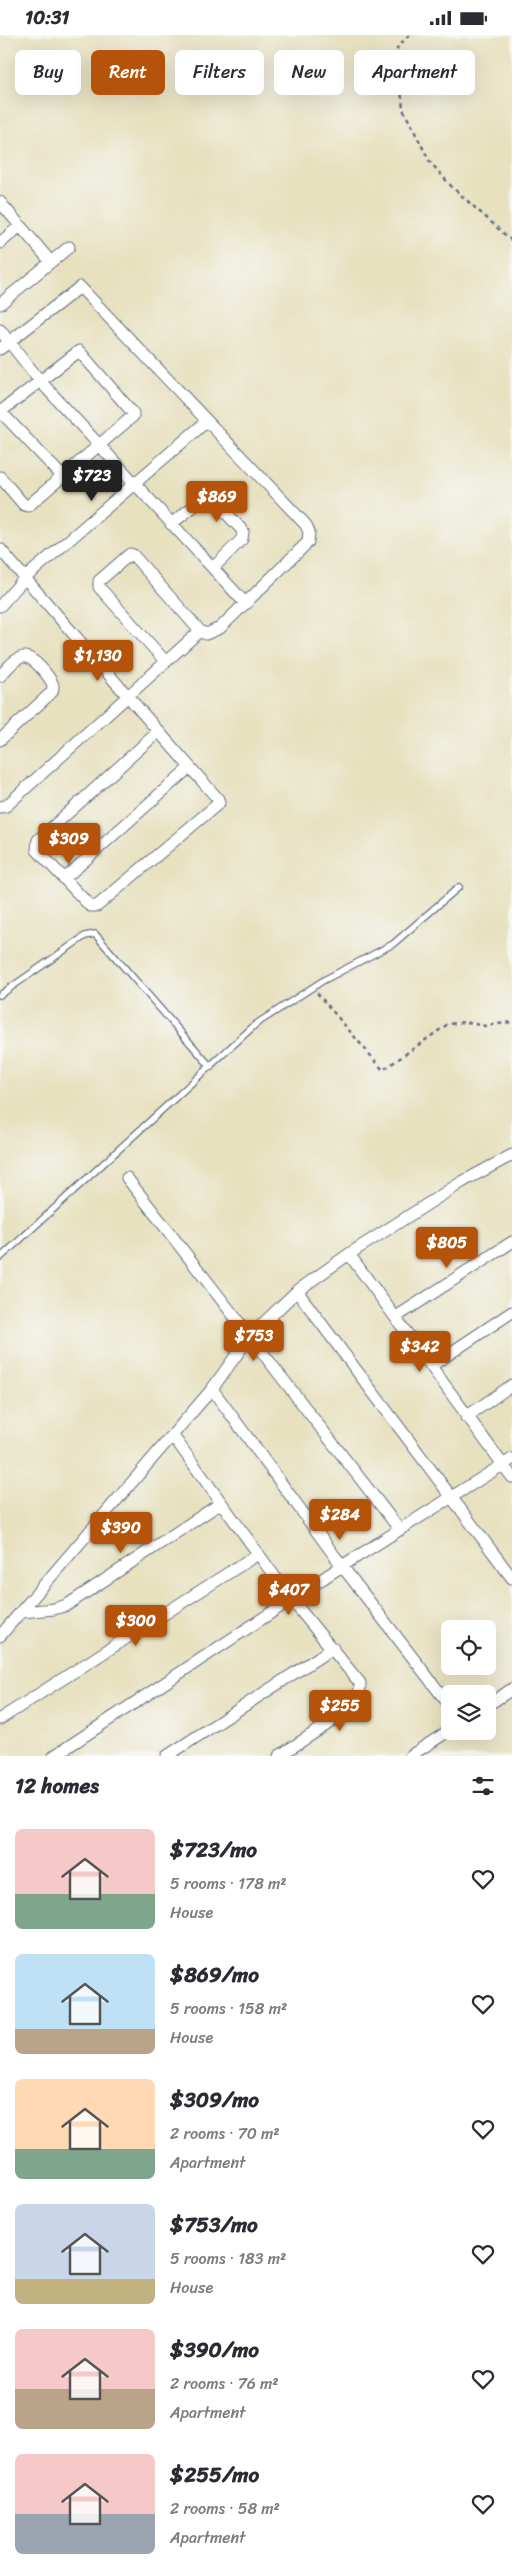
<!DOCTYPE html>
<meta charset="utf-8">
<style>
body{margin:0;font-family:Sriracha,sans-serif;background:#f2f2f3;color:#2b2b33;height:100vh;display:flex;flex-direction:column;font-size:19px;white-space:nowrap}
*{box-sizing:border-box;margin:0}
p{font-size:16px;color:#7c7c81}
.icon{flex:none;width:28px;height:28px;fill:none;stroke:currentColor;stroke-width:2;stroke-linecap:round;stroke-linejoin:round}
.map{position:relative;height:1721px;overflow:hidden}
.drawer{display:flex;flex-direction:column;background:#fff;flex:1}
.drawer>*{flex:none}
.banner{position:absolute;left:15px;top:15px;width:482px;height:45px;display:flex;gap:10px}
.buttons{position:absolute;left:441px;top:1585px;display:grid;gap:10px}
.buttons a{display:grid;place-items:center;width:55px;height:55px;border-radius:8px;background:#fff;box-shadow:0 5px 20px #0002;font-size:25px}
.price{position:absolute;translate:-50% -42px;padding:0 11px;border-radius:5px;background:#b45309;color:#fff;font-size:16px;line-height:32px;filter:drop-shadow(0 1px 2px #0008)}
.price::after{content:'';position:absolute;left:50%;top:30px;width:15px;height:11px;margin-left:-8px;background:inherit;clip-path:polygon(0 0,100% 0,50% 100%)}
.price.on{background:#222;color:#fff}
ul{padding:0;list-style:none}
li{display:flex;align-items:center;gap:15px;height:125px;padding:0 15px}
li span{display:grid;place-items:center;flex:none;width:140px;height:100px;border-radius:8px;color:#555}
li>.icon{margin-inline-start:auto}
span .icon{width:60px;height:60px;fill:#fffc;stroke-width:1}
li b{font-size:21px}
h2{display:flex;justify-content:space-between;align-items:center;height:60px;padding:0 15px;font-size:21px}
.pill{padding:0 18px;border-radius:8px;background:#fff;box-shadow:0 5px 20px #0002;font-size:18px;line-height:45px}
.pill.on{background:#b45309;color:#fff}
.status{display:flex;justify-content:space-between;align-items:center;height:35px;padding:0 25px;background:#fff;direction:ltr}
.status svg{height:14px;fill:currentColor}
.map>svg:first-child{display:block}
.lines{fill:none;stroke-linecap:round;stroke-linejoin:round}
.service-casing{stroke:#626d80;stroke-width:8}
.minor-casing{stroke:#626d80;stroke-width:13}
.path{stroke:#626d80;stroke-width:2.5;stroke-dasharray:4 4;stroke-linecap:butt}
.service{stroke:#fff;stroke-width:5.5}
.minor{stroke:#fff;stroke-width:11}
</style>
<div class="status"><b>10:31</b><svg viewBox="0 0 49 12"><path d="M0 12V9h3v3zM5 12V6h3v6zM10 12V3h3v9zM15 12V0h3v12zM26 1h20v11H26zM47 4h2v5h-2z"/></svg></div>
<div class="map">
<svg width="512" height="1721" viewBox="0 0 512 1721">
<rect width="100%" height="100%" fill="#f6f6f2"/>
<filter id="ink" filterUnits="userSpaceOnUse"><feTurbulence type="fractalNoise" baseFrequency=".02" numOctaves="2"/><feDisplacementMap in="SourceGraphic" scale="10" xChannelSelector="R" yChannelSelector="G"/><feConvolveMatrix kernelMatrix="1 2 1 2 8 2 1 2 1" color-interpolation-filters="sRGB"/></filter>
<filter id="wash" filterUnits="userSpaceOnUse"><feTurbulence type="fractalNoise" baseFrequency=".0096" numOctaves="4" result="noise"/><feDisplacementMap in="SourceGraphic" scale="20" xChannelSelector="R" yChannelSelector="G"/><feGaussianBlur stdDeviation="1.12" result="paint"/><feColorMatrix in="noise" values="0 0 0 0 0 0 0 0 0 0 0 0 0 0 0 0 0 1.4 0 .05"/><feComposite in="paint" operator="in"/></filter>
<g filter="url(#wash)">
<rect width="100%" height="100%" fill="#e7e1bf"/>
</g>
<g filter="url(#ink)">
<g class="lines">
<g class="service-casing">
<path id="service" d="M0,960L85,901L95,899L211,1032
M0,1223L256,989L324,945L393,909L459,852"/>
</g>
<g class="minor-casing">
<path id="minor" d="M0,167L50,226
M0,208L20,191
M0,269L69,212
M0,295L40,346L246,569
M0,314L80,252L306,490L309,497L308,507L220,593L206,599L200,596L6,771L0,772
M0,377L79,316L133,378V381L28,471L24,470L0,442
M1,377L63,442
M171,489L207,461L211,462L243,496L242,504L213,533
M0,514C72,598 145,681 218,764L219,768L97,871H90L37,815L38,805L159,696
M0,571L25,543L207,386
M165,626L99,552V546L130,519L133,520L200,596
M0,641C6,635 16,621 25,622C33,622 47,639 51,646C54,650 53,653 52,657L0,705
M64,844L190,732
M127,1143L400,1495
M349,1219L512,1442
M297,1256L512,1543
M396,1282L512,1207
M431,1331L512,1277
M212,1354L342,1531L450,1671
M466,1382L512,1350
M173,1401L291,1564L360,1648L359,1666L349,1675L279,1721
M23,1577L54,1574L67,1570L221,1468
M0,1601L212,1354L250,1301L297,1256L349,1219L462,1147L512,1120
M488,1670L512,1654
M0,1684L258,1519
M54,1721L342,1531L512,1424
M167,1721L333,1613
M410,1721L450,1695"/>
</g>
<path class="path" d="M409,0L397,13L403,74L430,127L452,152L512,206
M317,958L383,1035L448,989L465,987L485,991L512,987"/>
<use href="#service" class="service"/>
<use href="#minor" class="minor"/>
</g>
</g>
</svg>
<div class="buttons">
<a><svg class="icon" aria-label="locate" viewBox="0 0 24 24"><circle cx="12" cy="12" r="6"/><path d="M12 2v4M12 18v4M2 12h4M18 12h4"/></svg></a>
<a><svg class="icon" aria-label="layers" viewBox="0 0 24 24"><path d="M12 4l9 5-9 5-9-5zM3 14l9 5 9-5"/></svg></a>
</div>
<b class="price on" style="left:92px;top:467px">$723</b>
<b class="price" style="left:217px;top:488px">$869</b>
<b class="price" style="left:98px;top:647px">$1,130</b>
<b class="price" style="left:69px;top:830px">$309</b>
<b class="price" style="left:447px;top:1234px">$805</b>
<b class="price" style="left:254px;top:1327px">$753</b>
<b class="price" style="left:420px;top:1338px">$342</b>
<b class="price" style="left:340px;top:1506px">$284</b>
<b class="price" style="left:121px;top:1519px">$390</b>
<b class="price" style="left:289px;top:1581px">$407</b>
<b class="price" style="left:136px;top:1612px">$300</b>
<b class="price" style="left:340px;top:1697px">$255</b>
<div class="banner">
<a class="pill">Buy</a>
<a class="pill on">Rent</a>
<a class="pill">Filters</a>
<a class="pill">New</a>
<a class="pill">Apartment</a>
</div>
</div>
<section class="drawer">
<h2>12 homes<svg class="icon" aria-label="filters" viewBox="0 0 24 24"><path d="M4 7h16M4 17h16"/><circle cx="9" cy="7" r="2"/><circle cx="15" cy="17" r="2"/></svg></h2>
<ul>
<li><span style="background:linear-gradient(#f6c9c9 65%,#7fa58c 0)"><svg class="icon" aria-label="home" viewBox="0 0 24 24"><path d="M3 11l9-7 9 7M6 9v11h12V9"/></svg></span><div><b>$723/mo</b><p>5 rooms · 178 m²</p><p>House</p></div><svg class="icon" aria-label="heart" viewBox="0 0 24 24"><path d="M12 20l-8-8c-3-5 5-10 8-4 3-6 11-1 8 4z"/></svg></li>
<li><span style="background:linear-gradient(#bfe0f5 75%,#b9a48a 0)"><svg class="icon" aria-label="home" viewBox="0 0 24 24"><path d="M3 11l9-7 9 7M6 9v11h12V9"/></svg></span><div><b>$869/mo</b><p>5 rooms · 158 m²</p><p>House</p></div><svg class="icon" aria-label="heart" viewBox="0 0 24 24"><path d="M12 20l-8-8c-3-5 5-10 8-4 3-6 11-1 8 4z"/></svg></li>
<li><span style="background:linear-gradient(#ffd9b3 70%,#7fa58c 0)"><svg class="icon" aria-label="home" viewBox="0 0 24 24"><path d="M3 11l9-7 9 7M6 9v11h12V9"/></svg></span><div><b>$309/mo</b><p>2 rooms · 70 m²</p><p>Apartment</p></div><svg class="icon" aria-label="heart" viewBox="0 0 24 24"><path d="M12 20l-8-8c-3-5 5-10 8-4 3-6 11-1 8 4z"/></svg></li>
<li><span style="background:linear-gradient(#c9d6e8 75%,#c2b280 0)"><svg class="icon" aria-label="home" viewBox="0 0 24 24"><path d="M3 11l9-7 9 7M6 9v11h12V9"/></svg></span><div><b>$753/mo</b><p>5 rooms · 183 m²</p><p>House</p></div><svg class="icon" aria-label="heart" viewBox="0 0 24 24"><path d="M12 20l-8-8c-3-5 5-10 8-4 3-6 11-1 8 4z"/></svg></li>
<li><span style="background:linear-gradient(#f6c9c9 60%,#b9a48a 0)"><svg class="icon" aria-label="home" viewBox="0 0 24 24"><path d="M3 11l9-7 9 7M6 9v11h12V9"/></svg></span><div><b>$390/mo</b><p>2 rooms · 76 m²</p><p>Apartment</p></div><svg class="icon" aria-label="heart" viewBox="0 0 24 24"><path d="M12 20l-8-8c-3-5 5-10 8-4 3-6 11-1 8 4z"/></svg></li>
<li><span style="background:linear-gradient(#f6c9c9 60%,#9aa5b1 0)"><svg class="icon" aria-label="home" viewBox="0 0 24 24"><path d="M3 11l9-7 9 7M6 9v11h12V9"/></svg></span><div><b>$255/mo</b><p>2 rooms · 58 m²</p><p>Apartment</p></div><svg class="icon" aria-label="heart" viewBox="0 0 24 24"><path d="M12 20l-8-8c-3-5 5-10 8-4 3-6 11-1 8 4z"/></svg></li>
</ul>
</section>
